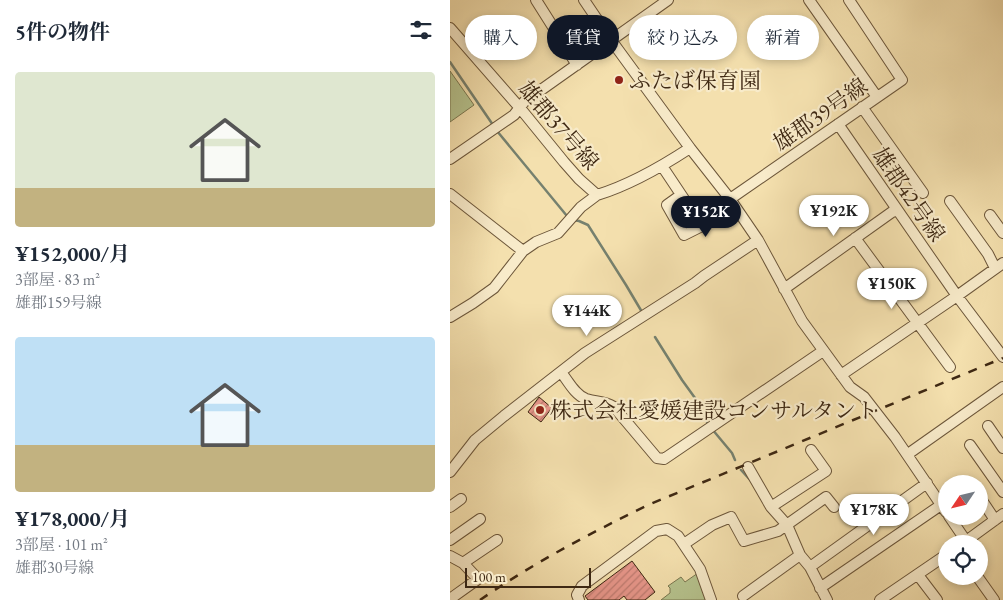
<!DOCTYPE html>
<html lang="ja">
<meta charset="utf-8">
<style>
body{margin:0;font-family:"EB Garamond","Noto Serif JP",serif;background:#f2f2f3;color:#1f2937;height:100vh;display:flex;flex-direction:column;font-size:19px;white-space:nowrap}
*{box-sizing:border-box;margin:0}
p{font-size:16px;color:#747a83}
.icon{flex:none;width:28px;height:28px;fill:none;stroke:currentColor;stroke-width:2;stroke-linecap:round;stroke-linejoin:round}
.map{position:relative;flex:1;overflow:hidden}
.details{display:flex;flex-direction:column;background:#fff;width:450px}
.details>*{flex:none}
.top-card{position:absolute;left:15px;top:15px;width:462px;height:45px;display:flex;gap:10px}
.needle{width:32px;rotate:235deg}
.tools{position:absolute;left:488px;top:475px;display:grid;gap:10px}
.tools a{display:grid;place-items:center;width:50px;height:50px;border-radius:50%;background:#fff;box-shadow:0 2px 8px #0003;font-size:25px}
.scale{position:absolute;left:15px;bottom:12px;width:126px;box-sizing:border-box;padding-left:5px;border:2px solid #3e2813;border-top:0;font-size:14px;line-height:18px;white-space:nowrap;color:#3e2813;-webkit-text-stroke:4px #f8ebca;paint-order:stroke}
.price{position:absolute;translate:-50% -42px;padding:0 11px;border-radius:18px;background:#fff;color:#222;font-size:16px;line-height:32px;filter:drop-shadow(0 1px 2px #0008)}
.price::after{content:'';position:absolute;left:50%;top:30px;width:15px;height:11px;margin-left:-8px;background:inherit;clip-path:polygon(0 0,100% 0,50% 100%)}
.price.active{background:#111827;color:#fff}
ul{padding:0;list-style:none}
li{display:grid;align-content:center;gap:10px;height:265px;padding:0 15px}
li span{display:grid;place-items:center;height:155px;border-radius:5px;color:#555}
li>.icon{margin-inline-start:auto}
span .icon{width:90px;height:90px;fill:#fffc;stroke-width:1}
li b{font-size:21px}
h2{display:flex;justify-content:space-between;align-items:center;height:60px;padding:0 15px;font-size:21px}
.chip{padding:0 18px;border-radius:22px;background:#fff;box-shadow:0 2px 8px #0003;font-size:18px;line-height:45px}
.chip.active{background:#111827;color:#fff}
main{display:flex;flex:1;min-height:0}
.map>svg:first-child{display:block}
.park{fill:#b6c38e;stroke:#7a7650}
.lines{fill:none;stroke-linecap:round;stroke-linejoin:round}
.stream{stroke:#76816f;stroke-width:2.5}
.building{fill:url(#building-hatch);stroke:#3e2813}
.street-casing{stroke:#6c563a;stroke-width:12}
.street{stroke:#f8ebca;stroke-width:10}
.rail{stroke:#3e2813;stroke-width:2.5;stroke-dasharray:9 9;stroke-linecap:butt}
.poi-dot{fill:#8f2418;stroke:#f8ebca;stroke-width:2}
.labels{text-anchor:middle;stroke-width:4.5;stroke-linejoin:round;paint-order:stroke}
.poi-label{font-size:22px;fill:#3e2813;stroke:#f8ebca;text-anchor:start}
.street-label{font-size:22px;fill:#3e2813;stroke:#f8ebca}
</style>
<main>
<section class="details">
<h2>5件の物件<svg class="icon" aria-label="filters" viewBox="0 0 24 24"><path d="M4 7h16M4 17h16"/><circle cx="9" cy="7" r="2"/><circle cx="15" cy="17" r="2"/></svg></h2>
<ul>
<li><span style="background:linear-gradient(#dfe7d0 75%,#c2b280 0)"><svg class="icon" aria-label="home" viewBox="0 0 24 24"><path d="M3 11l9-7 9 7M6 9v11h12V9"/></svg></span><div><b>¥152,000/月</b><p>3部屋 · 83 m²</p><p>雄郡159号線</p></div></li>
<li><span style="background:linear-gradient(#bfe0f5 70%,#c2b280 0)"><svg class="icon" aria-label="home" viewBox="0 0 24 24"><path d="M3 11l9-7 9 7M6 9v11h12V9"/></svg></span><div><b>¥178,000/月</b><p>3部屋 · 101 m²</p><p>雄郡30号線</p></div></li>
</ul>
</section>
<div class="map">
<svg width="553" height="600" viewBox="0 0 553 600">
<defs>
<pattern id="building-hatch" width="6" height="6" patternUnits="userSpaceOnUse" patternTransform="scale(1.25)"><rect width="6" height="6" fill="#e7978b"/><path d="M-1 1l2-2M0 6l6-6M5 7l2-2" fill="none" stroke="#bd7b70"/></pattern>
</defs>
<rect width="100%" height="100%" fill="#f4e0ae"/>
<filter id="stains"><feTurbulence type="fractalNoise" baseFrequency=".004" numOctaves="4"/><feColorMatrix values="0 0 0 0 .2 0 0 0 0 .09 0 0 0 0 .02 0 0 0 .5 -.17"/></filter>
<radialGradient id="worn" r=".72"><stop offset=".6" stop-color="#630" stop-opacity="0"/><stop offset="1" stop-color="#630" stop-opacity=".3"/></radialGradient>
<path class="park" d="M0,71L24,105L0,122Z
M248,573L258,600H211L220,593V588L218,586L231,577L235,582Z"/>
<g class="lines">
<path class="stream" d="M0,62L43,125
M47,131L117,216
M123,220L129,221L138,225L176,285L192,312
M205,337L232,380L245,398L258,424
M262,429L282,453L285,460
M291,470L302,482"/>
</g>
<path class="building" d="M89,397L102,408L91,422L78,412Z
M182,561L205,592L195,600H177L174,596L169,600H138L135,596Z"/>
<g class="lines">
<g class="street-casing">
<path id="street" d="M86,0L127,65
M134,0L161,40L240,148
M359,0L427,97
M0,28L70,108L114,162L129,179L147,195C180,185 211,167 240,148L280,199L308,240L352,321L400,387L414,397L445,437L496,512
M412,107L473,193
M388,124L507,296L553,357
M0,159L64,115L74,102L218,0
M212,166L252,226L234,235L217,205L231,195
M0,194L73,251L86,242L108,233L131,207L147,195
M280,199L452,80L399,0
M500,201L538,254L545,268
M540,215L553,233
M405,238L500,367
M334,289L442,212L447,210
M0,317L23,303L44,288L73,251
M111,372C118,381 125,395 136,399C148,403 152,400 164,407L207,458L214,459L373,351
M391,375L507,296L553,263
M538,426L553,448
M520,445L553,492
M458,454L553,387
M298,467L321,507L337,525L350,555L360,567L377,600
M0,472L25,440L54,416L135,353L245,283L254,276L308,240
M529,496L545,520
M0,507L11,499
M321,507L376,471L361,450
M499,516L516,541
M0,540L30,519
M234,544L262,525L281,517L294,541L328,531L376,497L384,507
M512,544L553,514
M0,556L13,563L28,579L0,599
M13,563L47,540
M360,567L477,483
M468,575L487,600
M527,576L544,600
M370,588L491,505
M293,596L350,555
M129,600L127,595L132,586L206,531L217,529L228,536L250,569L261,600
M430,600L496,555"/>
</g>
<use href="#street" class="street"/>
<path class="rail" d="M30,600C85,562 139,534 198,505L553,358"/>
</g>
<g class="poi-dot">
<circle cx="169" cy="80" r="5"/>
<circle cx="90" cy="410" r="5"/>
</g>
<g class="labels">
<g class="poi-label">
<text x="179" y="88">ふたば保育園</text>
<text x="100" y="418">株式会社愛媛建設コンサルタント</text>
</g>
<g class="street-label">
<text transform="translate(370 114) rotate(-35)" y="8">雄郡39号線</text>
<text transform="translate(109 125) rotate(49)" y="8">雄郡37号線</text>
<text transform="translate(459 194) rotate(55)" y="8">雄郡42号線</text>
</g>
</g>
<rect width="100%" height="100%" filter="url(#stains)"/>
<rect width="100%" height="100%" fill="url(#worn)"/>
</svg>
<div class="tools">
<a><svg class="needle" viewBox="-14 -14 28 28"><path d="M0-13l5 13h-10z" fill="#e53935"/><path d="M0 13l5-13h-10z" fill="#747a83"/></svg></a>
<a><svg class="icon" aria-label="locate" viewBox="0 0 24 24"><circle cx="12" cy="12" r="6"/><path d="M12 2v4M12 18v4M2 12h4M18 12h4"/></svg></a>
</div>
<div class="scale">100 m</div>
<b class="price" style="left:384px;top:237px">¥192K</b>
<b class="price active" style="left:256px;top:238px">¥152K</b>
<b class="price" style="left:442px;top:310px">¥150K</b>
<b class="price" style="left:137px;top:337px">¥144K</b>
<b class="price" style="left:424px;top:536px">¥178K</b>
<div class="top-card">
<a class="chip">購入</a>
<a class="chip active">賃貸</a>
<a class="chip">絞り込み</a>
<a class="chip">新着</a>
</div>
</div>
</main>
